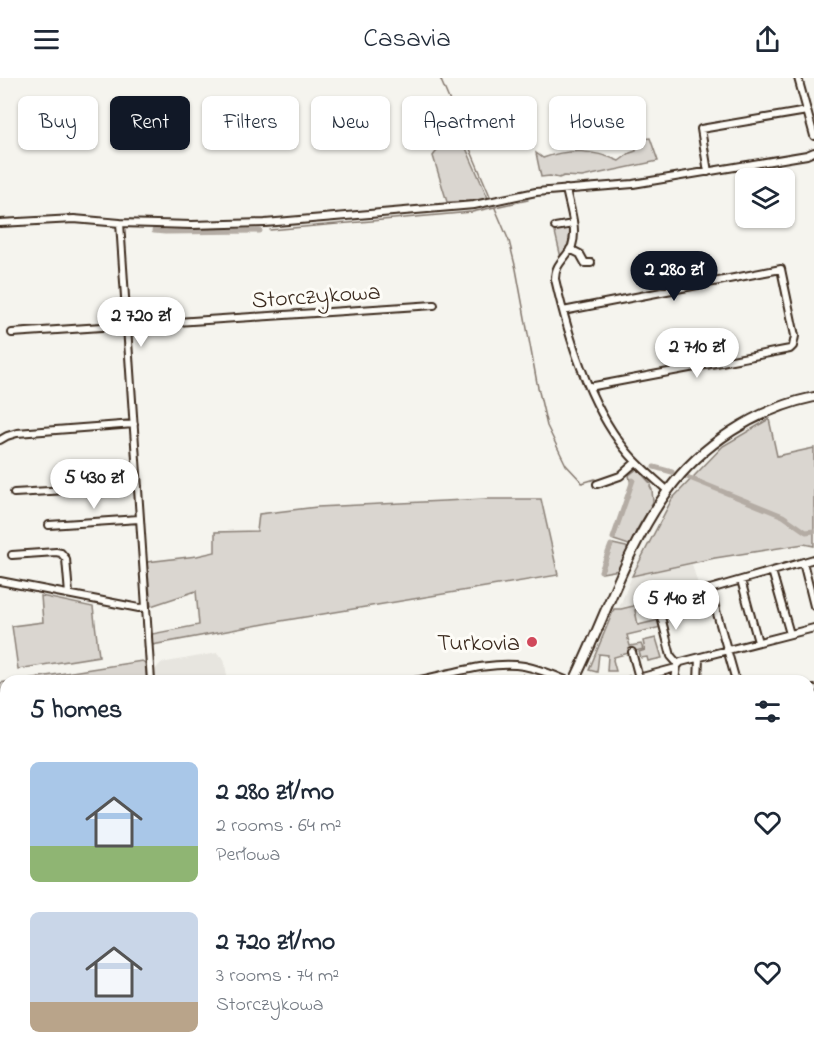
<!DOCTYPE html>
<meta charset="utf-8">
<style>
body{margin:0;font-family:"Indie Flower",sans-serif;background:#f6f6f7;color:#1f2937;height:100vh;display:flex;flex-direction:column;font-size:22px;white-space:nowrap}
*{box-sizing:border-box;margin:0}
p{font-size:20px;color:#747a83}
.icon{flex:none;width:33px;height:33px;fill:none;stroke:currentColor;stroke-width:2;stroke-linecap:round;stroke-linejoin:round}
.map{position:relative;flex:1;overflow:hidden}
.drawer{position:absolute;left:0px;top:597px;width:814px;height:384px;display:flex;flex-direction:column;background:#fff;border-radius:18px 18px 0 0;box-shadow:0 2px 4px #0004}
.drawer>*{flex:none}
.guide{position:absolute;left:18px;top:18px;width:778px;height:54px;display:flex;gap:12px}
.fabs{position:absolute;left:735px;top:90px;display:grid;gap:12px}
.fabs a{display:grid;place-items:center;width:60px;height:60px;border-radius:9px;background:#fff;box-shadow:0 2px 4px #0004;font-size:30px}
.price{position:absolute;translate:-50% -51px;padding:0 14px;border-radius:21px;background:#fff;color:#222;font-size:20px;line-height:39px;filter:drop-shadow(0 2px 3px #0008)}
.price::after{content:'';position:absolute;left:50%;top:36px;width:18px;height:14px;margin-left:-9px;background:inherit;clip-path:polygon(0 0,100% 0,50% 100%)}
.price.selected{background:#111827;color:#fff}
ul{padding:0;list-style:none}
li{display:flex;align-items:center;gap:18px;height:150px;padding:0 30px}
li span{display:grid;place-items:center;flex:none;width:168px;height:120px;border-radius:9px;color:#555}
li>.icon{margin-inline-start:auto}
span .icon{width:72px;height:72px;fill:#fffc;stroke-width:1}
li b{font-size:26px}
h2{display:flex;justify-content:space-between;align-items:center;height:72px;padding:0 30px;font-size:26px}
.tag{padding:0 21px;border-radius:9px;background:#fff;box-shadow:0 2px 4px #0004;font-size:21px;line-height:54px}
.tag.selected{background:#111827;color:#fff}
header{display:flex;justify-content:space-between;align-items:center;height:78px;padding:0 30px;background:#fff;font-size:27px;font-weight:600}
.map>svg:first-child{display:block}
.built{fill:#e7e5df}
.green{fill:#dad6d0;stroke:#8a8077;stroke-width:1.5}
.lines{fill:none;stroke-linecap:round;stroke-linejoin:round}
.stream{stroke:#84786e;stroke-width:1.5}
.canal{stroke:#b4aca4;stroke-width:5}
.minor-casing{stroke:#3b2a1e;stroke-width:10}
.major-casing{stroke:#3b2a1e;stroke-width:12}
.minor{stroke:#fdfcf7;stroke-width:6}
.major{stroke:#fdfcf7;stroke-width:8}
.poi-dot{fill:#d1495b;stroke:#fdfcf7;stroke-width:2}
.labels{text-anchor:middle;stroke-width:6;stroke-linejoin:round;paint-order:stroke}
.street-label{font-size:24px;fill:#3b2a1e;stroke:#fdfcf7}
.poi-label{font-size:24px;fill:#3b2a1e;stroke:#fdfcf7;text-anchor:end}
</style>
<header><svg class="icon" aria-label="menu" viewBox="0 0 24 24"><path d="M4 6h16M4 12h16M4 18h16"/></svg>Casavia<svg class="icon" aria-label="share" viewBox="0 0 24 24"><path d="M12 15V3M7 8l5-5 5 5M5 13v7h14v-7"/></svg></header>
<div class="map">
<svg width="814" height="981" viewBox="0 0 814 981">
<rect width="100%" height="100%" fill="#f5f4ee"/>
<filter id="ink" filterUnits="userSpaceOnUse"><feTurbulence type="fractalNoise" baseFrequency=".0167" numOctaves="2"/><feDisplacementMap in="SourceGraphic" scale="12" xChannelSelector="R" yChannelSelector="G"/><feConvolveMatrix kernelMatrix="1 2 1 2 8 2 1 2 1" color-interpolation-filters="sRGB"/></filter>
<g filter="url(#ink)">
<path class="built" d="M692,486L699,510L675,516L676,523L657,527L654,522L619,530L632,498Z
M217,575L224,581L228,603H154L153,594L161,585Z"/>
<path class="green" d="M458,52L488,120L473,123L447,124L433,78L452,53Z
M650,60L658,83L582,99L564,98L559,100L550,98L541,99L536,75L543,80C570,70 593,72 619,83L630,75L636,73L635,62Z
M570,148C571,161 568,170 561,180L554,150Z
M769,341L777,378L814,370V468L804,466L715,480L632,498L672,421L723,368Z
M637,391L651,406L650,408L652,412L653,424L636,453L631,466L629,467L614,462L631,407L629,397Z
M486,421H541L558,497L281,543L152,567V556L199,547L196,513L151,528L147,484L197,478L215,474V454L257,453L259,436L317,429Z
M613,466L626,469L628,471L627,474L619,492L602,495Z
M41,518L93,529L99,578L18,591L12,548L43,544Z
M654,523L655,527L635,532L638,547L659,542L661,549L627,557L630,568L641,566L643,571L614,579L613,582L616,593H607L608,577L599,576L597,594L589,592L614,531H621Z
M656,560L662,580L648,583L647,579L641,580L639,574L645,572L643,563Z
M142,583L145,585L147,603H14Z
M6,604V765L0,767V605Z
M6,768V891L0,890V769Z
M69,975H170V981H67Z
M187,975H238L239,981H187Z
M250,975H342V981H249Z"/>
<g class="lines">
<path class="stream" d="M440,0L490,118
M495,130L509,163L516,191L537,305L547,348L566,387L581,403L582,405L595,401
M270,152L472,134L528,122
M523,596L524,603"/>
<path class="canal" d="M154,153L165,154L260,153
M654,389L672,394
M687,399L783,438L806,454L814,453
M613,460L633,402
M601,493L611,467"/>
<g class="minor-casing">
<path id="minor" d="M798,0L814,58
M755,86L757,96
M708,94L701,51L807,33
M566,111C569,128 578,150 572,168C566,181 555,185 555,201C568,257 588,325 625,371C637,387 653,399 668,413
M0,145L74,141L120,145L151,603
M120,145L192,147L265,145L474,127L536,114L633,106L807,77L814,74
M555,149L573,146
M570,171L580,176L585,185H591
M563,233L781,191L795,258L793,268L790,271L589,309
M12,255L434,227
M0,362L7,358L17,355L134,346
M597,406L620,398L636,384
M14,415L138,408
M49,447L139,441
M12,477L56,474L61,475L66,481L69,516
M803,484L814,528
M772,493L790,556
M741,502L758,564
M0,503L139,530L146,529
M710,511L736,603
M679,518L710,511L814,481
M659,531L671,578L678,586
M632,574L639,600
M414,603C447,597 491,582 524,588C539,591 554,597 568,603
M627,603L676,590
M675,603L677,588L681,584L814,550
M698,603L699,580
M808,613L814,611
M808,636L814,635
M808,681L814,701
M808,770L814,769
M808,851L814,849
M808,952L814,973
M175,975V981
M576,975L578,981
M702,975L703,981
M456,981L459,975
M793,981L814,976"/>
</g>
<g class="major-casing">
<path id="major" d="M574,603C605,540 626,471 667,414C701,366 757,331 814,319
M401,981L404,975
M407,981L410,975"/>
</g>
<use href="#minor" class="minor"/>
<use href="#major" class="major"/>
</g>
</g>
<circle class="poi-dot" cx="532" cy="564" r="6"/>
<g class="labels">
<g class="street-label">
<text transform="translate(316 217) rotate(-4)" y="8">Storczykowa</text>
</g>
<g class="poi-label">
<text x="520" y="572">Turkovia</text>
</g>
</g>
</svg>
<div class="fabs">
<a><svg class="icon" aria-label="layers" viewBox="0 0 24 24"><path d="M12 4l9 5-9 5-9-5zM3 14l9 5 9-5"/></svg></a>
</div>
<b class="price selected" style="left:674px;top:224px">2 280 zł</b>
<b class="price" style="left:141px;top:270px">2 720 zł</b>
<b class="price" style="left:697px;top:301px">2 710 zł</b>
<b class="price" style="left:94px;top:432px">5 430 zł</b>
<b class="price" style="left:676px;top:553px">5 140 zł</b>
<div class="guide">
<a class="tag">Buy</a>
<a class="tag selected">Rent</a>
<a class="tag">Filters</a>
<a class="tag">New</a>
<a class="tag">Apartment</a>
<a class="tag">House</a>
</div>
<section class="drawer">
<h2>5 homes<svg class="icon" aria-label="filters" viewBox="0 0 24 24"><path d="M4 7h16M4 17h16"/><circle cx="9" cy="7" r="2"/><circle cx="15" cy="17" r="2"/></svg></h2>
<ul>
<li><span style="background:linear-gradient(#a9c7e8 70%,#8fb573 0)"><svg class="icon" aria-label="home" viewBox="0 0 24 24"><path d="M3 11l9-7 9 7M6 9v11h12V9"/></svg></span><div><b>2 280 zł/mo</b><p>2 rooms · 64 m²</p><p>Perłowa</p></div><svg class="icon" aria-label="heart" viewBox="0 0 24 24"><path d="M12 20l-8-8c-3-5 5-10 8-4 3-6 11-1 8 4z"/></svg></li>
<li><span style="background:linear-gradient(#c9d6e8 75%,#b9a48a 0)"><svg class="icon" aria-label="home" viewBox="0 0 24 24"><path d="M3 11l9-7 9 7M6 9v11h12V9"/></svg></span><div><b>2 720 zł/mo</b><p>3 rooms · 74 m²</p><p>Storczykowa</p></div><svg class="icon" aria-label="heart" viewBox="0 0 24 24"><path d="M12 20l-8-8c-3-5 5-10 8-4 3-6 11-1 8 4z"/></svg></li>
</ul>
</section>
</div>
